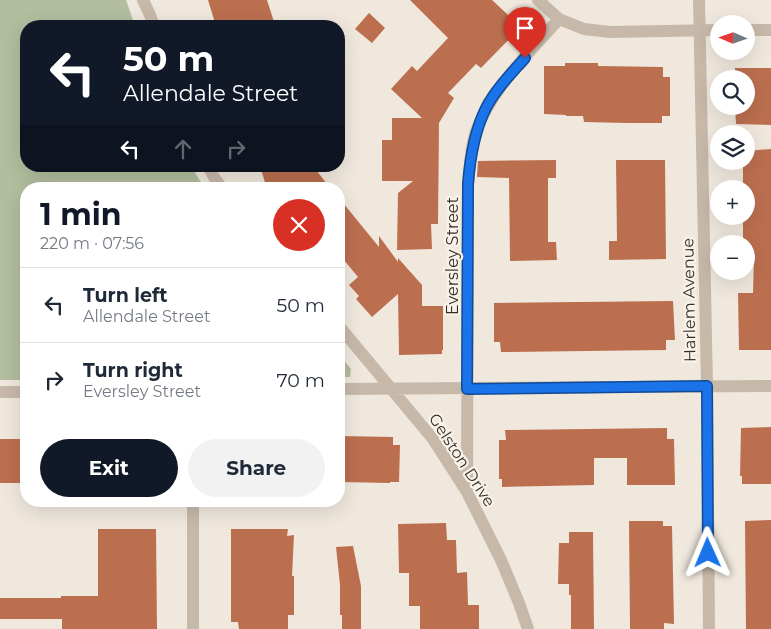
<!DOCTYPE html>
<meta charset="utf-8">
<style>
body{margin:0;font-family:Montserrat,sans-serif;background:#f2f2f3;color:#1f2937;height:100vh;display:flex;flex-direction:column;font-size:19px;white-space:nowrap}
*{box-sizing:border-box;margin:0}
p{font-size:16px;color:#747a83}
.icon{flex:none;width:28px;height:28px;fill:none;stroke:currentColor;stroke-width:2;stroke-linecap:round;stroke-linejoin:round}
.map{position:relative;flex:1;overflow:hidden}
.sheet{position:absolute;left:20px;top:182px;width:325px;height:325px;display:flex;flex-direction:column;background:#fff;border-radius:20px;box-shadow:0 5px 20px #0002}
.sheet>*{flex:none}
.top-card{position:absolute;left:20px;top:20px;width:325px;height:152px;border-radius:20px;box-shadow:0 5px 20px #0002;background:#111827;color:#fff;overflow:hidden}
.needle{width:32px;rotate:272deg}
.buttons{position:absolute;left:710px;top:15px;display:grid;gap:10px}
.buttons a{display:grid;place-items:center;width:45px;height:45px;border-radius:50%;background:#fff;box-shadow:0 5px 20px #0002;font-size:25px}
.pin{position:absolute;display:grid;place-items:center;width:42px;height:42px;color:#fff;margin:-51px -21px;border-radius:50% 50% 50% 0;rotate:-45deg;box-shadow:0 0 5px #0007}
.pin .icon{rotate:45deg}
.me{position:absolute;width:55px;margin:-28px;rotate:359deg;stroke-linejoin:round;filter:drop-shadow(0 0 4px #0008)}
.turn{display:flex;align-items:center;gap:18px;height:105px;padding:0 20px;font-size:22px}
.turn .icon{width:65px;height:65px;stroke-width:2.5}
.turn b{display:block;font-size:35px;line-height:42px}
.lanes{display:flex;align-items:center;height:48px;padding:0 20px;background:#0003;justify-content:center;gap:25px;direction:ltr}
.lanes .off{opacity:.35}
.round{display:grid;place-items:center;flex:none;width:52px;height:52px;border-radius:26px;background:#f2f2f3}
.headline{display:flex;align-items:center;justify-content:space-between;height:85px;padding:0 20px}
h1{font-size:30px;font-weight:700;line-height:38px;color:#111827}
.primary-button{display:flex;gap:10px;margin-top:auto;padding:10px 20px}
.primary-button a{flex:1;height:58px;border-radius:30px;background:#111827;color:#fff;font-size:20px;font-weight:700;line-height:58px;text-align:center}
.primary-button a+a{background:#f2f2f3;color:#1f2937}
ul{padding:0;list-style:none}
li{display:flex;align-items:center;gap:15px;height:75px;padding:0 20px;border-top:1px solid #e0e1e3}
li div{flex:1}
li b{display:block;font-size:19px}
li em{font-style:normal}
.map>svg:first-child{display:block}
</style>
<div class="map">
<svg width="771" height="629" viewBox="0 0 771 629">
<rect width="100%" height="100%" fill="#f0e8dd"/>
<path fill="#b2be9e" d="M0 0H126L135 26H26V166H191L205 189H26V380H0Z
M339 354 351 369 350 377H339Z"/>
<path fill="#bc6f4f" d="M208 0H267L274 22 260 26H216Z
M410 0H492L521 27 481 68 476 64 448 93 454 98 439 123 438 224H431L432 249 397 250 398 193 413 181H382V140H392V118H422L391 89 412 66 417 71 448 38Z
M369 13 385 28 372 43 355 29Z
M565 63H598V66L663 67V77H670V116H662V123H626L584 122 583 116H566V115L544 114V66H565Z
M735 68H771V125L736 124 735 106H746V79H735Z
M771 149V350H739L738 293H753L754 256H746V244H743V216H746V189H743V161H746V151Z
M556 160V178H548V242H556L557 260 510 261 509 178 477 177 478 161Z
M616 160H665L666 259 609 260V241H617Z
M260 166H313L331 189H267Z
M339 198 379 247V236L398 262V258L422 285V306H443V350H442V354L399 355 398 294 372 317 356 299 359 296 349 285 358 277 339 254Z
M673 301 675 340H666V350L501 352 500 342H494V303Z
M771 427V484H742V476H740L741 428Z
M667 428V439H674L675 485H627V458H594V485L502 487V479H499V440H506L505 430Z
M339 436 393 437V445H400L399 482H390V483L339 482Z
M0 439H25V447H26V483H0Z
M771 520V629H746L745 521Z
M629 521H663V526H672L674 624 664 623V629H630Z
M446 523 447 540H456L457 573 467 572 468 605H479V629H420V606H409V573H399L398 524Z
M98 529H156L157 629H62V619H0V598H61V596H98Z
M231 529H288L287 536 294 535 292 576H294V615H288V629H239L238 622H231Z
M569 532H593L594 629H571V595H569V584H558L559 543H569Z
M353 546 361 586V629H342V615H340V585L336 547Z"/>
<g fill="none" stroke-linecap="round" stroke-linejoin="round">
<path stroke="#c7b9aa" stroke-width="12" d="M143 0 150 15 154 26
M538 0 559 19 584 29 610 32 719 30
M699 0 707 386 709 629
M746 30H771
M208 166 215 179 223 189
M339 326 433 439 467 492 501 560 519 603 528 629
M339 389 771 386
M0 392H26
M467 492 468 184C470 168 470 150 475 134 491 89 528 54 559 19
M193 501V629"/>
</g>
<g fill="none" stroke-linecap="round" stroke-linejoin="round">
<g stroke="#114b97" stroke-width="12">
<path id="route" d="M525 58C511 74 496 89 486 108 474 132 470 158 468 184L467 389 707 386 708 553"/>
</g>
<use href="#route" stroke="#1a73e8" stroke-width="9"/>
</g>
<g text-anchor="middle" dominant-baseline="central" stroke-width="4.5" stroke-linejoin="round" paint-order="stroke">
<g font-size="16" fill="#352e29" stroke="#f8f2e9">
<text transform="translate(452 256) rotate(-90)">Eversley Street</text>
<text transform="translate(689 300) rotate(-91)">Harlem Avenue</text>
<text transform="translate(462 460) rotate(57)">Gelston Drive</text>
</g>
</g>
</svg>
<div class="buttons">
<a><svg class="needle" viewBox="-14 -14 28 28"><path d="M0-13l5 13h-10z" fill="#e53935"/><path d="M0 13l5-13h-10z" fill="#747a83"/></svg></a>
<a><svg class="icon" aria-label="search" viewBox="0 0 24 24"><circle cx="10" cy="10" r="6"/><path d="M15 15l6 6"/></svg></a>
<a><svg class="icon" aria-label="layers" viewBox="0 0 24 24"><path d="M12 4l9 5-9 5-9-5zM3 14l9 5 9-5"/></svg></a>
<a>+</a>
<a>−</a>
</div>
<div class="pin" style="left:525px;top:58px;background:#d93025"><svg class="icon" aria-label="arrive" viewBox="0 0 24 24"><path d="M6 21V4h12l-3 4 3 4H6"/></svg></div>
<svg class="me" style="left:708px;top:553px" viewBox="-20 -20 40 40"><path d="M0-17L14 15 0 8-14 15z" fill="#1a73e8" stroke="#fff" stroke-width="4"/></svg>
<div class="top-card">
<div class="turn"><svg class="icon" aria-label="left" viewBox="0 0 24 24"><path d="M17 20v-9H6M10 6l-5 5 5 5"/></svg><div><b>50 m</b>Allendale Street</div></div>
<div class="lanes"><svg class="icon" aria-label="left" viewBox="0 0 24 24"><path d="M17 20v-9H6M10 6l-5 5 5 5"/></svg><svg class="icon off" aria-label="ahead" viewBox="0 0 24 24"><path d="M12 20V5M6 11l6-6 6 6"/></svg><svg class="icon off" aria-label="right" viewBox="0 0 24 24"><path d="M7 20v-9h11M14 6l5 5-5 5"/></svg></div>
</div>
<section class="sheet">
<div class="headline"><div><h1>1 min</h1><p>220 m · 07:56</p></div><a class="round" style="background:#d93025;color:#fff"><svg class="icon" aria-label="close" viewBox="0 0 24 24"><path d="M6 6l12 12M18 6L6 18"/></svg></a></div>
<ul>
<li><svg class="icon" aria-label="left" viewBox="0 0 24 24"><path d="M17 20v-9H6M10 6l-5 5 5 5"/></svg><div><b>Turn left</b><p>Allendale Street</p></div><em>50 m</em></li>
<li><svg class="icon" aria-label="right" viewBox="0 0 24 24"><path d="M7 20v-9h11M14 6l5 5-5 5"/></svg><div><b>Turn right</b><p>Eversley Street</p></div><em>70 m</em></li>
</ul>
<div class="primary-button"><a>Exit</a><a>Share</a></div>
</section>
</div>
